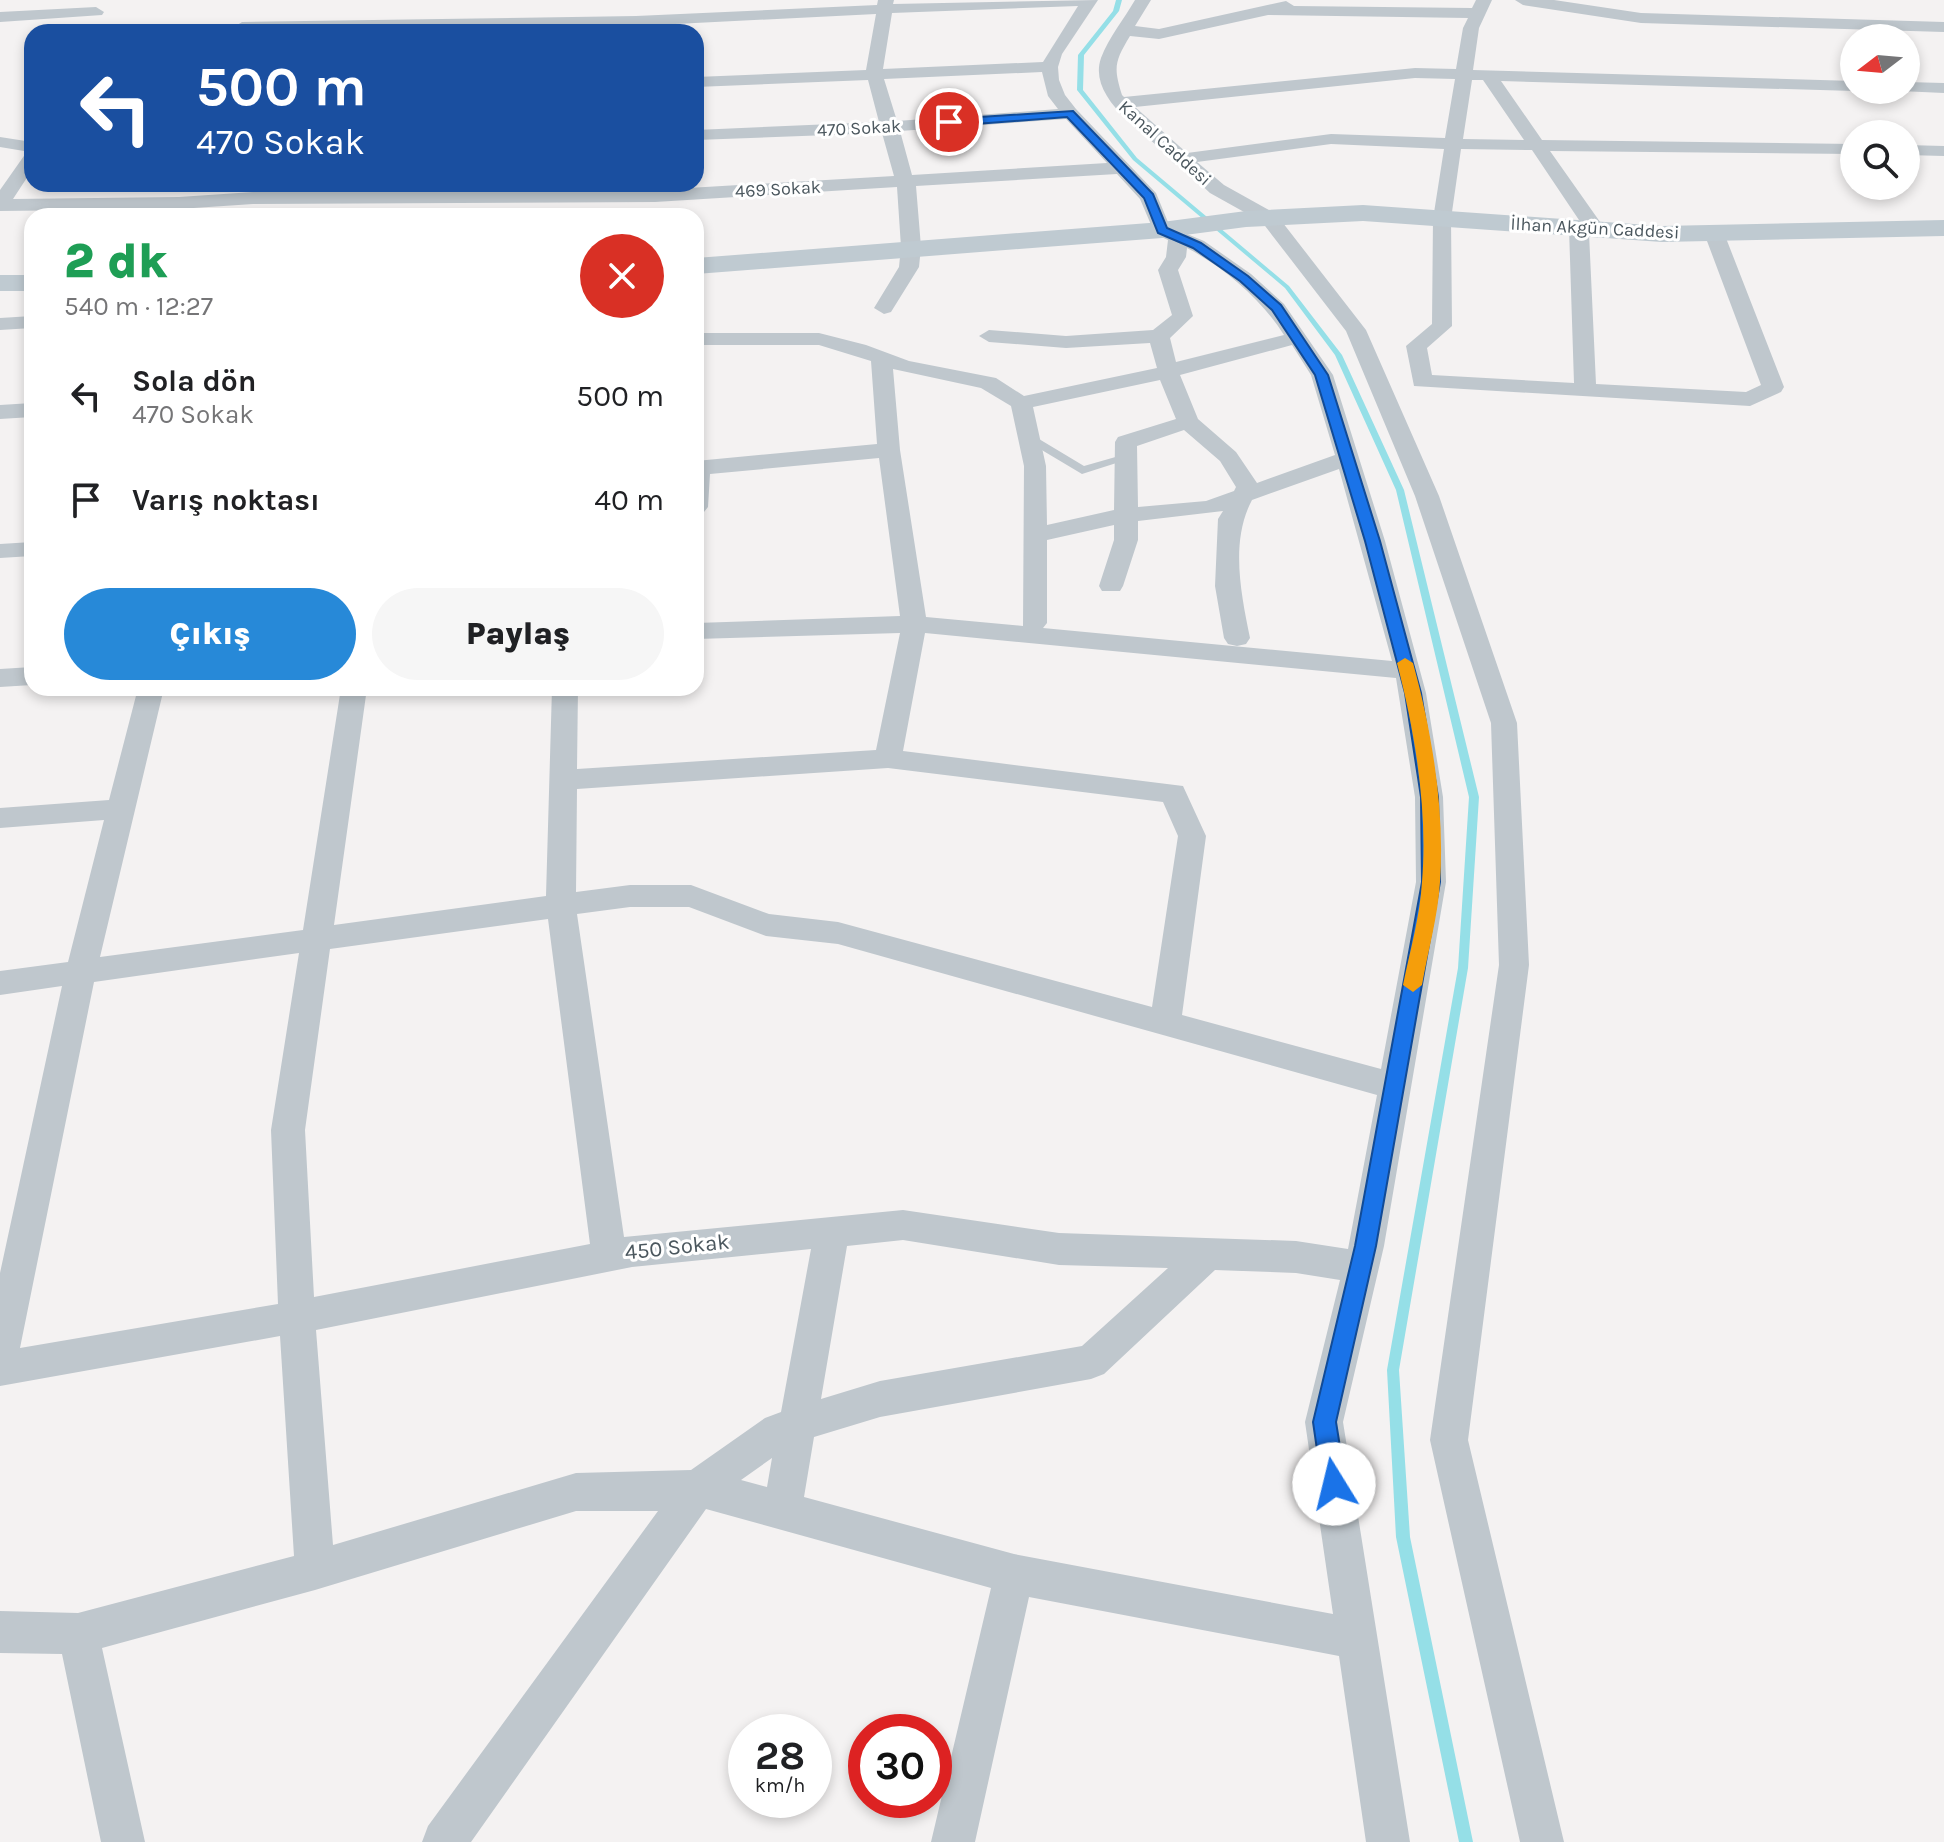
<!DOCTYPE html>
<html lang="tr">
<meta charset="utf-8">
<style>
body{margin:0;font-family:Karla,sans-serif;background:#f6f6f6;color:#202124;height:100vh;display:flex;flex-direction:column;font-size:30px;white-space:nowrap}
*{box-sizing:border-box;margin:0}
p{font-size:26px;color:#757577}
.icon{flex:none;width:44px;height:44px;fill:none;stroke:currentColor;stroke-width:2;stroke-linecap:round;stroke-linejoin:round}
.map{position:relative;flex:1;overflow:hidden}
.drawer{position:absolute;left:24px;top:208px;width:680px;height:488px;display:flex;flex-direction:column;background:#fff;border-radius:24px;box-shadow:0 4px 12px #0003}
.drawer>*{flex:none}
.hud{position:absolute;left:24px;top:24px;width:680px;height:168px;border-radius:24px;box-shadow:0 4px 12px #0003;background:#1a4fa0;color:#fff;overflow:hidden}
.needle{width:52px;rotate:254deg}
.fabs{position:absolute;left:1840px;top:24px;display:grid;gap:16px}
.fabs a{display:grid;place-items:center;width:80px;height:80px;border-radius:50%;background:#fff;box-shadow:0 4px 12px #0003;font-size:40px}
.speed{position:absolute;left:728px;top:1714px;display:flex;gap:16px;font-size:40px;font-weight:700;text-align:center}
.speed>*{display:grid;place-content:center;width:104px;height:104px;border-radius:50%;background:#fff;box-shadow:0 4px 12px #0003;line-height:1}
.speed small{font-size:20px;font-weight:400}
.speed .limit{border:12px solid #d22;background:#fff;color:#111}
.pin{position:absolute;display:grid;place-items:center;width:68px;height:68px;color:#fff;margin:-34px;border:4px solid #fff;border-radius:50%;box-shadow:0 2px 8px #0007}
.me{position:absolute;width:88px;margin:-44px;rotate:351deg;stroke-linejoin:round;filter:drop-shadow(0 0 6px #0008)}
.turn{display:flex;align-items:center;gap:28px;height:168px;padding:0 40px;font-size:36px}
.turn .icon{width:104px;height:104px;stroke-width:2.5}
.turn b{display:block;font-size:56px;line-height:68px}
.round{display:grid;place-items:center;flex:none;width:84px;height:84px;border-radius:42px;background:#f6f6f6}
.headline{display:flex;align-items:center;justify-content:space-between;height:136px;padding:0 40px}
h1{font-size:48px;font-weight:800;line-height:60px;color:#1e9e55}
.cta{display:flex;gap:16px;margin-top:auto;padding:16px 40px}
.cta a{flex:1;height:92px;border-radius:48px;background:#2789d8;color:#fff;font-size:32px;font-weight:800;line-height:92px;text-align:center}
.cta a+a{background:#f6f6f6;color:#202124}
ul{padding:0;list-style:none}
li{display:flex;align-items:center;gap:24px;height:104px;padding:0 40px}
li div{flex:1}
li b{display:block;font-size:30px}
li em{font-style:normal}
.map>svg:first-child{display:block}
</style>
<div class="map">
<svg width="1944" height="1842" viewBox="0 0 1944 1842">
<rect width="100%" height="100%" fill="#f4f2f2"/>
<g fill="none" stroke-linecap="round" stroke-linejoin="round">
<path fill="#95dfe7" fill-rule="evenodd" d="M1116 0H1122L1119 11 1084 55 1083 90 1137 158 1289 286 1342 355 1404 490 1479 797 1468 968 1399 1370 1410 1537 1473 1842H1459L1396 1537 1387 1370 1458 968 1469 797 1396 490 1335 355 1285 288 1133 160 1077 90 1078 55 1113 11Z"/>
<path fill="#bfc7cd" fill-rule="evenodd" d="M1029 433 1084 466 1126 454 1132 458 1082 474 1025 440V434Z"/>
<path fill="#bfc7cd" fill-rule="evenodd" d="M878 0H894L893 4 1098 0 1062 54 1058 67 1059 80 1065 95 1076 109 1156 193 1170 227 1204 241 1251 274 1284 304 1333 375 1385 541 1426 693 1443 797 1446 882 1384 1246 1343 1422 1410 1842H1366L1339 1656 1029 1597 975 1842H931L991 1588 706 1509 471 1842H422L428 1826 658 1511H576L315 1590 102 1648 145 1842H101L62 1654 0 1653V1611L78 1613 294 1556 280 1336 0 1386V1273L62 986 0 995V971L68 962 104 820 0 828V808L109 800 138 688H164L100 957 303 930 341 688H367L334 925 546 896 552 688H578L577 769 876 750 900 633 696 639V623L900 616 879 458 710 474 708 507 704 512 696 514V461L877 444 871 361 819 345H696V333H819L866 345 909 361 996 378 1024 396 1157 368 1150 343 1066 348 989 342 979 336 989 330 1066 336 1153 330 1172 315 1158 270 1166 257 1168 240 1155 234 1140 199 1117 174 916 186 921 247 919 267 891 312 884 314 874 308 899 267 901 247 897 187 655 202 253 204 179 209 0 211V190L26 153 30 152 0 147V137L32 142V170L13 199 179 197 253 192 655 190 894 176 882 133 696 140V130L879 122 868 80 696 87V77L866 70 876 14 636 26 242 32 234 27 242 22 636 16 877 5ZM1078 6 1043 62 883 69 892 13ZM1042 72 1048 96 1058 109 897 121 884 79ZM1066 119 1107 163 912 175 900 131ZM1187 248C1225 268 1261 299 1284 335L1176 362 1170 338 1193 316 1178 270 1186 257ZM1292 345 1311 375 1335 455 1257 483 1236 452 1198 419 1180 375ZM893 369 981 388 1011 406 1024 466 1023 626 926 617 900 450ZM1160 380 1176 419 1118 437 1115 442 1114 510 1047 525 1046 466 1033 407ZM1184 430 1220 461 1236 487 1234 491 1206 501 1138 507 1137 446ZM1339 469 1392 661 1043 628 1047 623V540L1114 525V540L1099 586 1102 591H1120L1123 586 1138 540V521L1223 511 1218 519 1215 586 1224 638 1228 644 1237 646 1246 644 1250 638C1241 594 1230 541 1252 500ZM925 633 1396 678 1415 797 1416 882 1381 1069 1182 1015 1206 836 1183 786 903 751ZM888 768 1163 802 1178 836 1152 1007 838 922 769 914 691 885H630L576 892 577 789ZM630 907H689L766 936 838 944 1377 1095 1348 1249 1296 1241 1059 1233 903 1210 624 1237 577 914ZM548 919 590 1244 314 1297 305 1130 330 949ZM299 953 271 1130 278 1304 20 1348 94 982ZM903 1240 1059 1265 1168 1268 1082 1346 880 1381 821 1399 847 1246ZM811 1249 781 1412 765 1418 691 1470 576 1473 333 1545 316 1330 632 1267ZM1215 1270 1296 1273 1340 1280 1305 1422 1333 1614 1014 1554 804 1497 814 1437 880 1417 1091 1379 1104 1374ZM772 1458 767 1487 741 1480Z
M1135 0H1151L1135 26 1159 29 1286 1 1294 6 1472 8 1476 0H1492L1479 28 1473 70 1854 81V90H1858L1854 91 1501 81 1542 140 1854 144V154L1550 151 1605 229 1602 233H1589L1596 384 1746 392 1761 385 1704 233 1714 227 1724 233 1784 387 1781 392 1750 406 1414 386 1406 346 1432 324 1433 219 1444 149 1331 144 1197 162 1224 185 1276 214 1366 330 1439 496 1517 723 1529 965 1468 1440 1564 1842H1520L1430 1440 1499 965 1491 723 1415 496 1346 331 1262 222 1210 193 1179 164 1173 163 1171 157C1145 134 1087 98 1101 58 1109 37 1124 19 1135 0ZM1268 15 1468 18 1463 28 1456 69 1415 68 1124 97 1122 95C1113 67 1115 61 1130 36L1159 39ZM1415 78 1455 79 1445 138 1331 134 1187 153 1135 107ZM1472 80H1483L1524 140 1463 139ZM1461 149 1532 150 1581 223 1572 224 1569 228 1574 383 1432 375 1427 348 1452 326 1451 219Z
M1515 0H1554L1641 13 1944 22V32L1641 23 1523 5Z
M96 7 104 12 102 15 0 22V12Z
M1906 82 1944 83V93L1900 91 1906 90Z
M1906 145 1944 146V156L1906 155Z
M32 316V328L0 330V318Z
M32 403V417L0 419V405Z
M32 542V556L0 558V544Z
M32 667V685L0 687V669Z"/>
<path fill="#bfcad1" fill-rule="evenodd" d="M1363 205 1662 226 1944 220V236L1662 242 1363 221 1246 227 1162 238 696 274V258L1162 222 1246 211Z
M0 275H32V291H0Z"/>
</g>
<path fill="#1a73e8" stroke="#114b97" stroke-width="2" d="M1073 111 1153 194 1167 228 1201 243 1248 276 1281 305 1328 375 1380 541 1421 693 1438 797 1440 882 1376 1246 1336 1422 1346 1484 1342 1492 1334 1495 1325 1492 1322 1484 1313 1422 1355 1246 1422 882 1421 797 1405 693 1365 541 1315 375 1272 310 1240 281 1193 248 1158 233 1144 198 1067 117 949 126 944 122 949 119Z"/>
<path fill="#f59e0b" d="M1405 658 1413 663C1432 732 1445 810 1440 882 1438 916 1428 951 1422 985L1413 992 1403 985C1410 951 1420 916 1422 882 1428 811 1415 732 1397 663Z"/>
<g text-anchor="middle" dominant-baseline="central" stroke-width="6" stroke-linejoin="round" paint-order="stroke">
<g font-size="18" fill="#4b575e" stroke="#fff">
<text transform="translate(859 128) rotate(-3)">470 Sokak</text>
<text transform="translate(1165 143) rotate(42)">Kanal Caddesi</text>
<text transform="translate(778 189) rotate(-3)">469 Sokak</text>
<text transform="translate(1595 228) rotate(3)">İlhan Akgün Caddesi</text>
</g>
<g font-size="22" fill="#4b575e" stroke="#fff">
<text transform="translate(677 1247) rotate(-6)">450 Sokak</text>
</g>
</g>
</svg>
<div class="fabs">
<a><svg class="needle" viewBox="-14 -14 28 28"><path d="M0-13l5 13h-10z" fill="#e53935"/><path d="M0 13l5-13h-10z" fill="#757577"/></svg></a>
<a><svg class="icon" aria-label="search" viewBox="0 0 24 24"><circle cx="10" cy="10" r="6"/><path d="M15 15l6 6"/></svg></a>
</div>
<div class="speed"><div>28<small>km/h</small></div><div class="limit">30</div></div>
<div class="pin" style="left:949px;top:122px;background:#d93025"><svg class="icon" aria-label="arrive" viewBox="0 0 24 24"><path d="M6 21V4h12l-3 4 3 4H6"/></svg></div>
<svg class="me" style="left:1334px;top:1484px" viewBox="-20 -20 40 40"><circle r="19" fill="#fff"/><path d="M0-13L10 11 0 6-10 11z" fill="#1a73e8"/></svg>
<div class="hud">
<div class="turn"><svg class="icon" aria-label="left" viewBox="0 0 24 24"><path d="M17 20v-9H6M10 6l-5 5 5 5"/></svg><div><b>500 m</b>470 Sokak</div></div>
</div>
<section class="drawer">
<div class="headline"><div><h1>2 dk</h1><p>540 m · 12:27</p></div><a class="round" style="background:#d93025;color:#fff"><svg class="icon" aria-label="close" viewBox="0 0 24 24"><path d="M6 6l12 12M18 6L6 18"/></svg></a></div>
<ul>
<li><svg class="icon" aria-label="left" viewBox="0 0 24 24"><path d="M17 20v-9H6M10 6l-5 5 5 5"/></svg><div><b>Sola dön</b><p>470 Sokak</p></div><em>500 m</em></li>
<li><svg class="icon" aria-label="arrive" viewBox="0 0 24 24"><path d="M6 21V4h12l-3 4 3 4H6"/></svg><div><b>Varış noktası</b></div><em>40 m</em></li>
</ul>
<div class="cta"><a>Çıkış</a><a>Paylaş</a></div>
</section>
</div>
